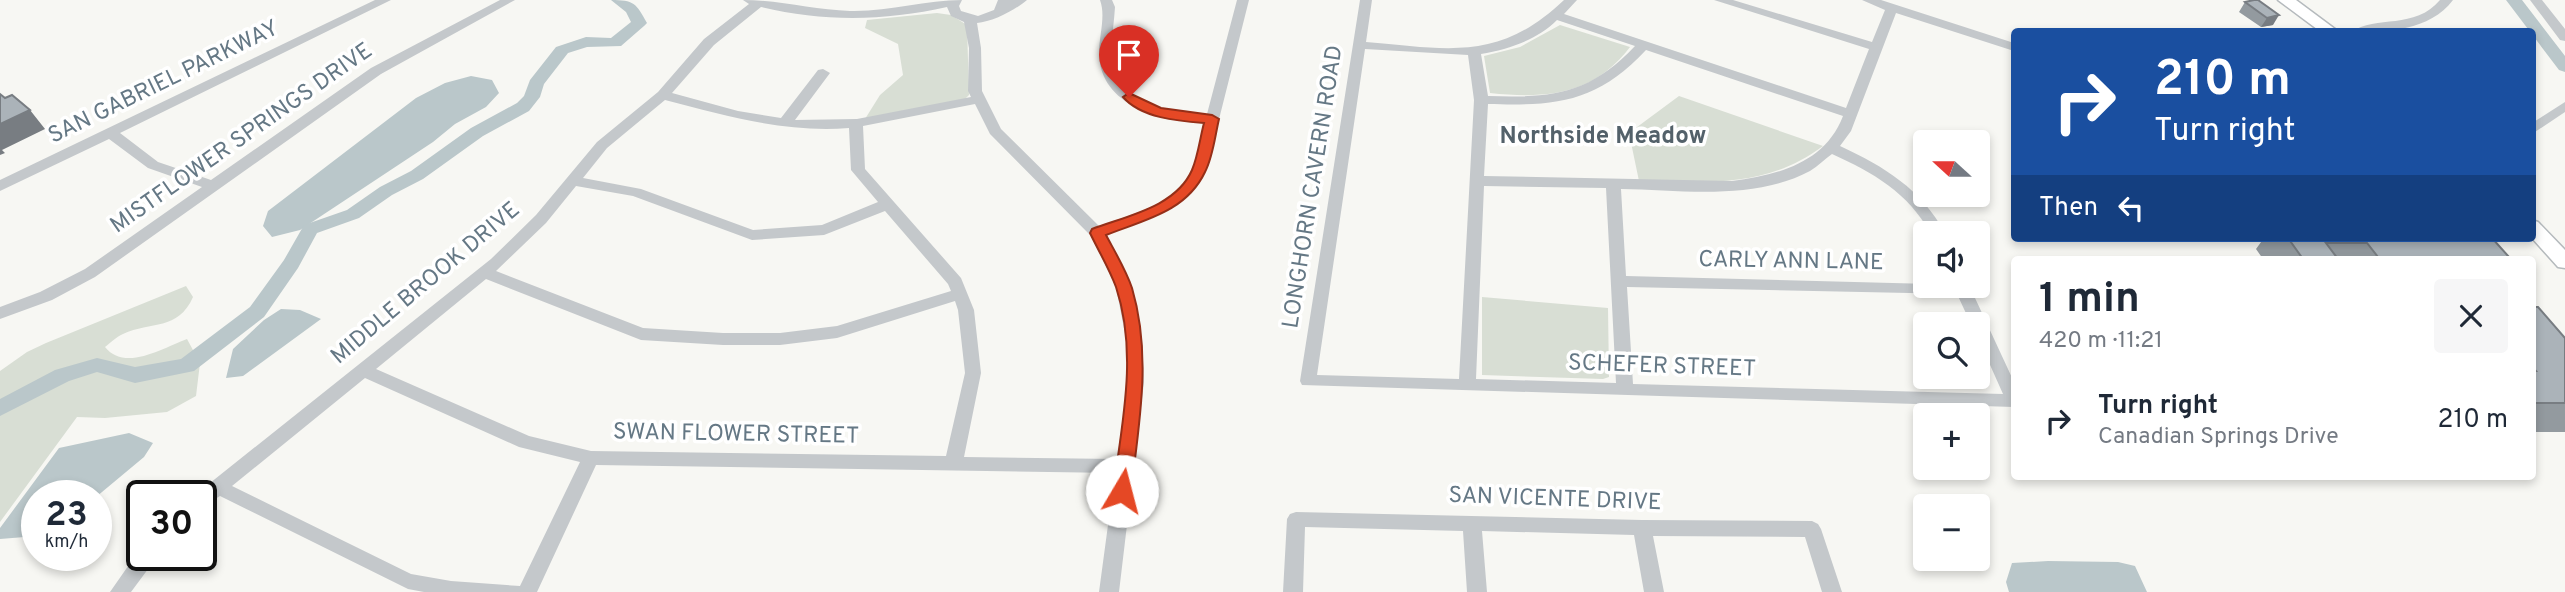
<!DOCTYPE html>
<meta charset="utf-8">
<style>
body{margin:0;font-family:Overpass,sans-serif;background:#f6f6f7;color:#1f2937;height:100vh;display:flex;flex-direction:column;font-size:26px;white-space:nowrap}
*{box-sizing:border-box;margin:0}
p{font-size:23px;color:#747a83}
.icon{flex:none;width:38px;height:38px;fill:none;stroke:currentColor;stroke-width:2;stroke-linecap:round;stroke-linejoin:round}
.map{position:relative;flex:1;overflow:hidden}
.panel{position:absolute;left:2011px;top:256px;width:525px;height:224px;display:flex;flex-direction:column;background:#fff;border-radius:7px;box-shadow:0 4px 10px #0003}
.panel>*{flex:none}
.banner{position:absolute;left:2011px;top:28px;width:525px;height:214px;border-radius:7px;box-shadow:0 4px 10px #0003;background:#1a4fa0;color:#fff;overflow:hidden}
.needle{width:46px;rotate:291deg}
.tools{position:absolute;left:1913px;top:130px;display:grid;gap:14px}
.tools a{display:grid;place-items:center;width:77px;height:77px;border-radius:7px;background:#fff;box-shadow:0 4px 10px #0003;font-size:35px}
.speed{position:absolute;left:21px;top:480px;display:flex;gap:14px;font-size:35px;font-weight:700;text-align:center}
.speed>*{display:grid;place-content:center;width:91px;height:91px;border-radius:50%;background:#fff;box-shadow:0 4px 10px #0003;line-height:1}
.speed small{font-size:18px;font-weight:400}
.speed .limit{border:4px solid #111;border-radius:10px;background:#fff;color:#111}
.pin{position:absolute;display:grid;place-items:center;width:60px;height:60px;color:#fff;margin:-72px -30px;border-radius:50% 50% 50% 0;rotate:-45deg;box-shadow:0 0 7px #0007}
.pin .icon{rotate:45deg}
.me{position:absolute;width:77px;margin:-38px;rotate:8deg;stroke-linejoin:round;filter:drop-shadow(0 0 5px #0008)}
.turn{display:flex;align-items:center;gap:24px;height:147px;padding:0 28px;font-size:32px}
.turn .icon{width:91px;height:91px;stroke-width:2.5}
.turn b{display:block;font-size:49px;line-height:60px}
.then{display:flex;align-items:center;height:66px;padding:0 28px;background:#0003;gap:14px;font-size:26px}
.round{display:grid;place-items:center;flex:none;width:74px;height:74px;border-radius:7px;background:#f6f6f7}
.headline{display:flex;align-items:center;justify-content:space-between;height:119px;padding:0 28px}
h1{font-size:42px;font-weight:700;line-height:52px}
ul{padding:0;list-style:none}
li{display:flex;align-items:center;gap:21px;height:91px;padding:0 28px}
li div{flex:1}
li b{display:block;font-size:26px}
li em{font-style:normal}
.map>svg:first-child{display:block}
</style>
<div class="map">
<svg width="2565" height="592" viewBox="0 0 2565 592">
<rect width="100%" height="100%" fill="#f7f7f3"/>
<path fill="#d8ded4" d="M937 13 951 15 967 25 969 95 965 99 865 119 880 95 903 75 898 44 865 28 867 20Z
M1560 25 1630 47C1594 95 1546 99 1490 93L1484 56 1520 47Z
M1679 96 1823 146C1765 189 1708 182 1639 181L1629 133Z
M186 286 193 297C178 331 151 321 123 334 116 337 110 343 105 347 125 372 163 348 187 339L200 363 196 396 167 412 105 418 77 417 0 522V371L27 352 46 343Z
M1482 297 1608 308 1609 377 1603 379 1482 375Z"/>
<path fill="#bac7ca" d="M471 76 492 80 499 93 486 107 455 124 433 142 300 230 272 237 263 226 268 211 416 98 445 83Z
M281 309 300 310 321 319 243 376 226 378 233 349 264 320Z
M129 433 153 443 144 457 96 497 37 495V536L0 539V528L59 448Z
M2048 561 2118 562 2135 566 2147 592H2009L2006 582 2012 563Z"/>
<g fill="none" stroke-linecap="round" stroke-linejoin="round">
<path fill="#bac7ca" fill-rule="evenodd" d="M611 0C634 0 636 3 647 23L644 26 621 46 587 47 568 53 544 84 540 97 529 111 483 136 423 179 392 195 359 218 317 233 298 268 264 317 194 371 135 383 97 372 69 381 0 416V399L55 370 97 358 135 367 181 359 250 307 284 260 304 225 347 210 380 187 411 171 471 128 517 103 524 96 530 80 556 47 586 37 611 38 631 22 626 12Z
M2506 0H2522L2565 56V72L2559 70Z"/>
<g stroke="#b5babd" stroke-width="3">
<path id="major" d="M2278 0H2296L2339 32H2321Z
M2532 220 2538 222 2565 250V268L2558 267 2532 238Z"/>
</g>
<path fill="#c4c8cb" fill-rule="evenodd" d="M375 0H391L120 133 158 162 211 180 371 68 500 0H515L381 74 95 277 52 300 0 319V307L40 292 85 269 202 187 148 168 109 139 0 191V180Z
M743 0C779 0 814 10 850 11 888 12 925 0 962 0L959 6 961 11 978 16 994 10 998 0H1027C1015 10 993 22 977 23L981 48 982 91 1001 129 1099 226C1131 214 1176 205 1192 171 1198 157 1200 138 1204 123 1161 120 1100 107 1099 53 1099 36 1106 16 1100 0H1112L1115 7C1114 25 1110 44 1113 62 1119 105 1172 112 1207 114L1237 0H1249L1206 171C1177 215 1152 217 1106 235L1132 287 1142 339 1144 382 1119 592H1099L1115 473 596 465 537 592H424L408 589 220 496 201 508V495H195L491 259 536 215 597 142 658 92 704 39 749 4ZM761 7C823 22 885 21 947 7L951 16 964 22 969 48 968 91 971 97 857 119 795 120 830 73 823 69 818 70 781 118 738 111 672 93 714 45ZM665 100C727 116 785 133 849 128L851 170 878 202 822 225 753 230 641 189 583 178 607 148ZM975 104 990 134 1091 236 1116 287 1126 339 1128 382 1117 459 964 457 981 373 974 310 961 278 865 169 863 126ZM576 186 633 196 752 240 824 235 885 211 948 284 951 291 837 326 780 333H723L643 328 496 271 546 223ZM486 279 641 340 723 345H780L837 338 955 301 958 310 965 373 946 456 591 451 529 436 376 369ZM365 378 519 447 580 462 520 586 451 581 411 574 232 486Z
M1360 0H1372L1366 42C1449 49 1499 62 1564 0H1577L1564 14 1846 108 1869 49 1714 0H1733L1872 42 1885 10 1862 0H1881L2014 43V51L1896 13 1851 131 1840 146C1885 167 1921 189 1945 233H1930C1909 193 1872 172 1832 154 1825 159 1818 166 1810 171 1754 201 1682 190 1621 189L1626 276 1969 285 2014 382V407L1302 385 1300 381ZM1557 20 1635 46C1589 95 1551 98 1488 96L1481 54C1509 49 1537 40 1557 20ZM1365 49 1468 55 1474 100 1459 379 1317 375ZM1646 50 1843 116C1825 163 1778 175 1732 181L1484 176 1488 104C1557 106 1596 103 1646 50ZM1484 186 1606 188 1616 383 1476 379ZM1627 287 1957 294 1971 324H1978V338L2003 394 1633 384Z
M2440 0H2453C2430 31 2386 32 2351 32 2376 15 2415 30 2440 0Z
M2530 0H2542L2565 29V41L2560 40Z
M2565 102V112L2532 134V123Z
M1296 512 1642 520 1812 521 1818 524 1821 529 1842 592H1822L1805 537 1653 536 1664 592H1644L1634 535 1482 531 1487 592H1467L1463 531 1305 527 1303 592H1283L1287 519 1290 514Z
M140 549 142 555H156L154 561 131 592H110Z"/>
<use href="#major" fill="#fff" fill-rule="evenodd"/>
</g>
<path fill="#939a9f" d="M2254 0 2273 25 2261 27 2239 12 2245 2Z
M2264 238H2492L2509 257 2508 259H2263L2256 249Z
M2532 307 2565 338V432H2532Z"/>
<path fill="#787d82" d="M2279 15 2273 25 2261 27 2267 18Z
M30 110 45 129 2 150 5 153 0 155V124Z"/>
<path fill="#abb3b9" stroke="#787d82" stroke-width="2" d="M2254 0H2258L2279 15 2267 18 2245 2Z
M0 94 5 98 12 95 30 110 0 124Z
M2288 238H2492L2509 257H2378L2367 243H2326L2338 259H2303Z
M2532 307H2538L2565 338V403H2532V371H2536L2532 366Z"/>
<path fill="#e54825" stroke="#952f18" stroke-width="2" d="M1129 93 1161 108 1212 115 1219 119C1215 136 1213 157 1205 172 1186 212 1144 220 1106 235 1115 252 1126 270 1132 288 1152 356 1139 423 1131 491L1128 496 1122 498 1115 496 1113 491C1122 424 1138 353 1116 287 1109 268 1098 250 1090 233L1092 229C1126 216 1176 207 1192 170 1198 156 1200 138 1204 123 1178 121 1141 118 1123 97Z"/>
<g text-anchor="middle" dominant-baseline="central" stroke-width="7" stroke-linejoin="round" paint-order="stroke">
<g font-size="23" fill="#657885" stroke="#fff">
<text transform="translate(164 83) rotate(-26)">SAN GABRIEL PARKWAY</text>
<text transform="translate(242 139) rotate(-35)">MISTFLOWER SPRINGS DRIVE</text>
<text transform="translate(1314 187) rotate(-81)">LONGHORN CAVERN ROAD</text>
<text transform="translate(1791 262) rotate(1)">CARLY ANN LANE</text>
<text transform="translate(426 284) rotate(-40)">MIDDLE BROOK DRIVE</text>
<text transform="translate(1662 367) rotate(2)">SCHEFER STREET</text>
<text transform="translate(736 435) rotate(1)">SWAN FLOWER STREET</text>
<text transform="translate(1555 500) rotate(2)">SAN VICENTE DRIVE</text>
</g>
<g font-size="24" font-weight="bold" fill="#53616a" stroke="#fff">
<text x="1603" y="137">Northside Meadow</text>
</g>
</g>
</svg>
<div class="tools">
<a><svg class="needle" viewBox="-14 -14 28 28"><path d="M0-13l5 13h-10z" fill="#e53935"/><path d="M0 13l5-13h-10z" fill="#747a83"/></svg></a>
<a><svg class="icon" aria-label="sound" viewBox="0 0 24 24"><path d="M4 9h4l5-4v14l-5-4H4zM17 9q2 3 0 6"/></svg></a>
<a><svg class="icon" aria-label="search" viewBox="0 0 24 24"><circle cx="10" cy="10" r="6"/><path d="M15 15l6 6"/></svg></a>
<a>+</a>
<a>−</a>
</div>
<div class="speed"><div>23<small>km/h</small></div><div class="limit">30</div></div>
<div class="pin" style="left:1129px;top:97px;background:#d93025"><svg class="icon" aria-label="arrive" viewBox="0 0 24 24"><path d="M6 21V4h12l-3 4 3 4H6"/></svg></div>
<svg class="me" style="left:1122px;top:491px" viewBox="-20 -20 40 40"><circle r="19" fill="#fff"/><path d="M0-13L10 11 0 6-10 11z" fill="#e54825"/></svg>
<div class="banner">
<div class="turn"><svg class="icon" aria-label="right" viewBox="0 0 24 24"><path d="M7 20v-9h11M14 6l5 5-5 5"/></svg><div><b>210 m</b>Turn right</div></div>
<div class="then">Then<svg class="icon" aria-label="left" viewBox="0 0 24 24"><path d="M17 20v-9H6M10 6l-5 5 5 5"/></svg></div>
</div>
<section class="panel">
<div class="headline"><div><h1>1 min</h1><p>420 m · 11:21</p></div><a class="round"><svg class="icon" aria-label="close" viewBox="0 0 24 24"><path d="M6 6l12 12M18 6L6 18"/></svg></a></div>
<ul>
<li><svg class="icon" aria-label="right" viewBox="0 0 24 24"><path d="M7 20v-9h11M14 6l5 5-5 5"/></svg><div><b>Turn right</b><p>Canadian Springs Drive</p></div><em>210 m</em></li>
</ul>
</section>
</div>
